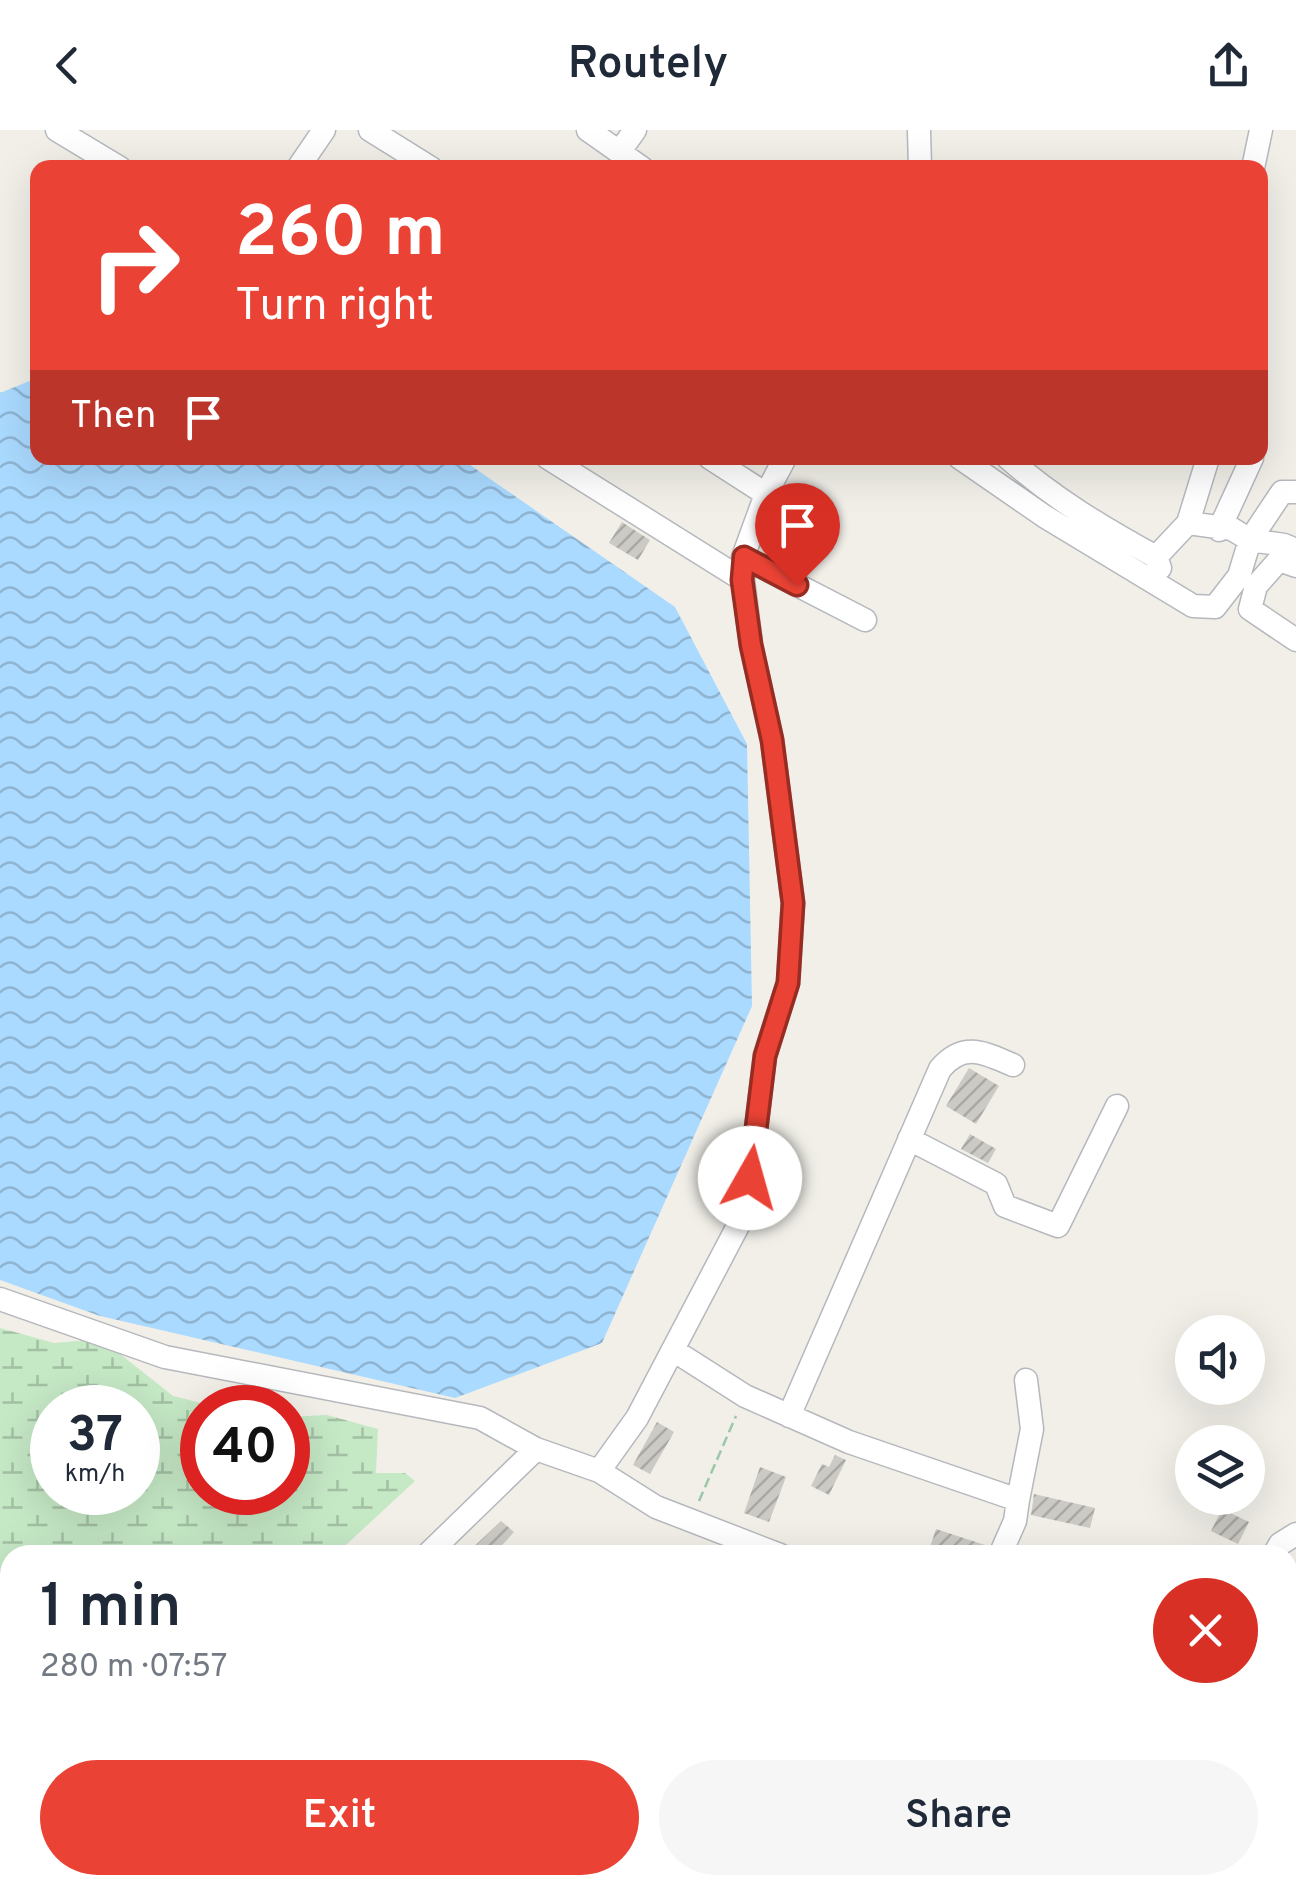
<!DOCTYPE html>
<meta charset="utf-8">
<style>
body{margin:0;font-family:Overpass,sans-serif;background:#f6f6f7;color:#1f2937;height:100vh;display:flex;flex-direction:column;font-size:38px;white-space:nowrap}
*{box-sizing:border-box;margin:0}
p{font-size:32px;color:#747a83}
.icon{flex:none;width:55px;height:55px;fill:none;stroke:currentColor;stroke-width:2;stroke-linecap:round;stroke-linejoin:round}
.map{position:relative;flex:1;overflow:hidden}
.sheet{position:absolute;left:0px;top:1415px;width:1298px;height:350px;display:flex;flex-direction:column;background:#fff;border-radius:30px 30px 0 0;box-shadow:0 10px 40px #0002}
.sheet>*{flex:none}
.guide{position:absolute;left:30px;top:30px;width:1238px;height:305px;border-radius:20px;box-shadow:0 10px 40px #0002;background:#ea4335;color:#fff;overflow:hidden}
.buttons{position:absolute;left:1175px;top:1185px;display:grid;gap:20px}
.buttons a{display:grid;place-items:center;width:90px;height:90px;border-radius:50%;background:#fff;box-shadow:0 10px 40px #0002;font-size:50px}
.speed{position:absolute;left:30px;top:1255px;display:flex;gap:20px;font-size:50px;font-weight:700;text-align:center}
.speed>*{display:grid;place-content:center;width:130px;height:130px;border-radius:50%;background:#fff;box-shadow:0 10px 40px #0002;line-height:1}
.speed small{font-size:25px;font-weight:400}
.speed .limit{border:15px solid #d22;background:#fff;color:#111}
.pin{position:absolute;display:grid;place-items:center;width:85px;height:85px;color:#fff;margin:-102px -42px;border-radius:50% 50% 50% 0;rotate:-45deg;box-shadow:0 0 10px #0007}
.pin .icon{rotate:45deg}
.me{position:absolute;width:110px;margin:-55px;rotate:7deg;stroke-linejoin:round;filter:drop-shadow(0 0 8px #0008)}
.turn{display:flex;align-items:center;gap:35px;height:210px;padding:0 40px;font-size:45px}
.turn .icon{width:130px;height:130px;stroke-width:2.5}
.turn b{display:block;font-size:70px;line-height:85px}
.then{display:flex;align-items:center;height:95px;padding:0 40px;background:#0003;gap:20px;font-size:38px}
.round{display:grid;place-items:center;flex:none;width:105px;height:105px;border-radius:52px;background:#f6f6f7}
.summary{display:flex;align-items:center;justify-content:space-between;height:170px;padding:0 40px}
h1{font-size:60px;font-weight:600;line-height:75px}
.button{display:flex;gap:20px;margin-top:auto;padding:20px 40px}
.button a{flex:1;height:115px;border-radius:60px;background:#ea4335;color:#fff;font-size:40px;font-weight:600;line-height:115px;text-align:center}
.button a+a{background:#f6f6f7;color:#1f2937}
header{display:flex;justify-content:space-between;align-items:center;height:130px;padding:0 40px;background:#fff;font-size:45px;font-weight:600}
.map>svg:first-child{display:block}
</style>
<header><svg class="icon" aria-label="back" viewBox="0 0 24 24"><path d="M15 5l-7 7 7 7"/></svg>Routely<svg class="icon" aria-label="share" viewBox="0 0 24 24"><path d="M12 15V3M7 8l5-5 5 5M5 13v7h14v-7"/></svg></header>
<div class="map">
<svg width="1296" height="1765" viewBox="0 0 1296 1765">
<defs>
<pattern id="wetland-marsh" width="20" height="14" patternUnits="userSpaceOnUse" patternTransform="scale(2.5)"><rect width="20" height="14" fill="#c5e8c5"/><path d="M1 5h8M5 5V1M11 12h8M15 12V8" fill="none" stroke="#a3c0a4"/></pattern>
<pattern id="water-waves" width="16" height="10" patternUnits="userSpaceOnUse" patternTransform="scale(2.5)"><rect width="16" height="10" fill="#aadaff"/><path d="M0 5q4-4 8 0t8 0" fill="none" stroke="#8eb4d2"/></pattern>
<pattern id="building-hatch" width="6" height="6" patternUnits="userSpaceOnUse" patternTransform="scale(2.5)"><rect width="6" height="6" fill="#cccac5"/><path d="M-1 1l2-2M0 6l6-6M5 7l2-2" fill="none" stroke="#a9a8a4"/></pattern>
</defs>
<rect width="100%" height="100%" fill="#f1efe8"/>
<path fill="url(#wetland-marsh)" fill-rule="evenodd" d="M0 1198 54 1213 88 1210 115 1220 173 1266 217 1277 202 1278V1362H288V1287L327 1285 378 1299 376 1343H405L415 1351 335 1425H10L9 1599 0 1589ZM52 1278H138V1362H52Z"/>
<path fill="url(#water-waves)" d="M37 248 38 328H460L675 477 747 614 752 876 602 1213 455 1268 100 1186 0 1150V263Z"/>
<path fill="url(#building-hatch)" d="M622 392 650 410 638 430 609 413Z
M969 938 999 956 976 994 946 976Z
M970 1004 996 1019 988 1033 961 1019Z
M657 1292 674 1302 650 1344 633 1335Z
M835 1325 846 1330 829 1365 811 1356 822 1334 829 1337Z
M760 1337 786 1347 769 1392 744 1383Z
M1034 1364 1095 1378 1090 1398 1031 1385Z
M1222 1379 1249 1392 1238 1414 1211 1401Z
M501 1391 514 1402 506 1411 492 1425H465Z
M936 1399 988 1416 985 1425H944L929 1420Z"/>
<g fill="none" stroke-linecap="round" stroke-linejoin="round">
<g stroke="#b5b8bc" stroke-width="25">
<path id="minor" d="M57 0 120 38
M370 0 431 38
M588 0 642 38
M919 0 920 38
M620 21 635 0
M298 38 324 0
M1253 38 1261 0
M548 328 743 450
M710 328 766 364
M960 328 1044 386 1193 476 1215 477 1239 446 1250 410 1232 399 1188 393 1156 427
M1008 328C1053 368 1103 398 1156 427L1160 438
M1296 362H1282L1250 410 1284 415 1296 420
M1188 393 1208 328
M1219 400 1252 328
M743 427 865 490
M1296 436 1279 430 1256 456 1250 479 1296 510
M909 1009 996 1054 1005 1076 1058 1096 1117 976
M0 1169 165 1227 480 1288 536 1319 599 1341
M673 1220 745 1266 849 1312 1018 1370 1015 1391 1000 1425
M789 1286 940 939C964 911 984 923 1013 935
M1018 1370 1032 1299 1026 1250
M427 1425 536 1319
M780 1425 656 1377 599 1341 637 1288 740 1092 750 1048 765 925 788 853 793 773 772 610 751 515 743 450V427L766 364 785 328
M1274 1425 1280 1414 1296 1404
M1288 1607 1296 1614
M1288 1721 1296 1707
M1288 1743 1296 1749
M28 1765 39 1755
M376 1765 379 1755
M494 1765 498 1755
M567 1765 571 1755
M677 1765 681 1755
M818 1765 823 1755
M994 1765 999 1755"/>
</g>
<path stroke="#9cc7a9" stroke-width="2.5" stroke-dasharray="10 5" stroke-linecap="butt" d="M699 1371 736 1286
M0 1674 10 1681"/>
<use href="#minor" stroke="#fff" stroke-width="22"/>
</g>
<g fill="none" stroke-linecap="round" stroke-linejoin="round">
<g stroke="#982c22" stroke-width="25">
<path id="route" d="M750 1048 765 926 788 853 793 773 772 610 751 515 742 450 744 427 797 455"/>
</g>
<use href="#route" stroke="#ea4335" stroke-width="18"/>
</g>
</svg>
<div class="buttons">
<a><svg class="icon" aria-label="sound" viewBox="0 0 24 24"><path d="M4 9h4l5-4v14l-5-4H4zM17 9q2 3 0 6"/></svg></a>
<a><svg class="icon" aria-label="layers" viewBox="0 0 24 24"><path d="M12 4l9 5-9 5-9-5zM3 14l9 5 9-5"/></svg></a>
</div>
<div class="speed"><div>37<small>km/h</small></div><div class="limit">40</div></div>
<div class="pin" style="left:797px;top:455px;background:#d93025"><svg class="icon" aria-label="arrive" viewBox="0 0 24 24"><path d="M6 21V4h12l-3 4 3 4H6"/></svg></div>
<svg class="me" style="left:750px;top:1048px" viewBox="-20 -20 40 40"><circle r="19" fill="#fff"/><path d="M0-13L10 11 0 6-10 11z" fill="#ea4335"/></svg>
<div class="guide">
<div class="turn"><svg class="icon" aria-label="right" viewBox="0 0 24 24"><path d="M7 20v-9h11M14 6l5 5-5 5"/></svg><div><b>260 m</b>Turn right</div></div>
<div class="then">Then<svg class="icon" aria-label="arrive" viewBox="0 0 24 24"><path d="M6 21V4h12l-3 4 3 4H6"/></svg></div>
</div>
<section class="sheet">
<div class="summary"><div><h1>1 min</h1><p>280 m · 07:57</p></div><a class="round" style="background:#d93025;color:#fff"><svg class="icon" aria-label="close" viewBox="0 0 24 24"><path d="M6 6l12 12M18 6L6 18"/></svg></a></div>
<div class="button"><a>Exit</a><a>Share</a></div>
</section>
</div>
